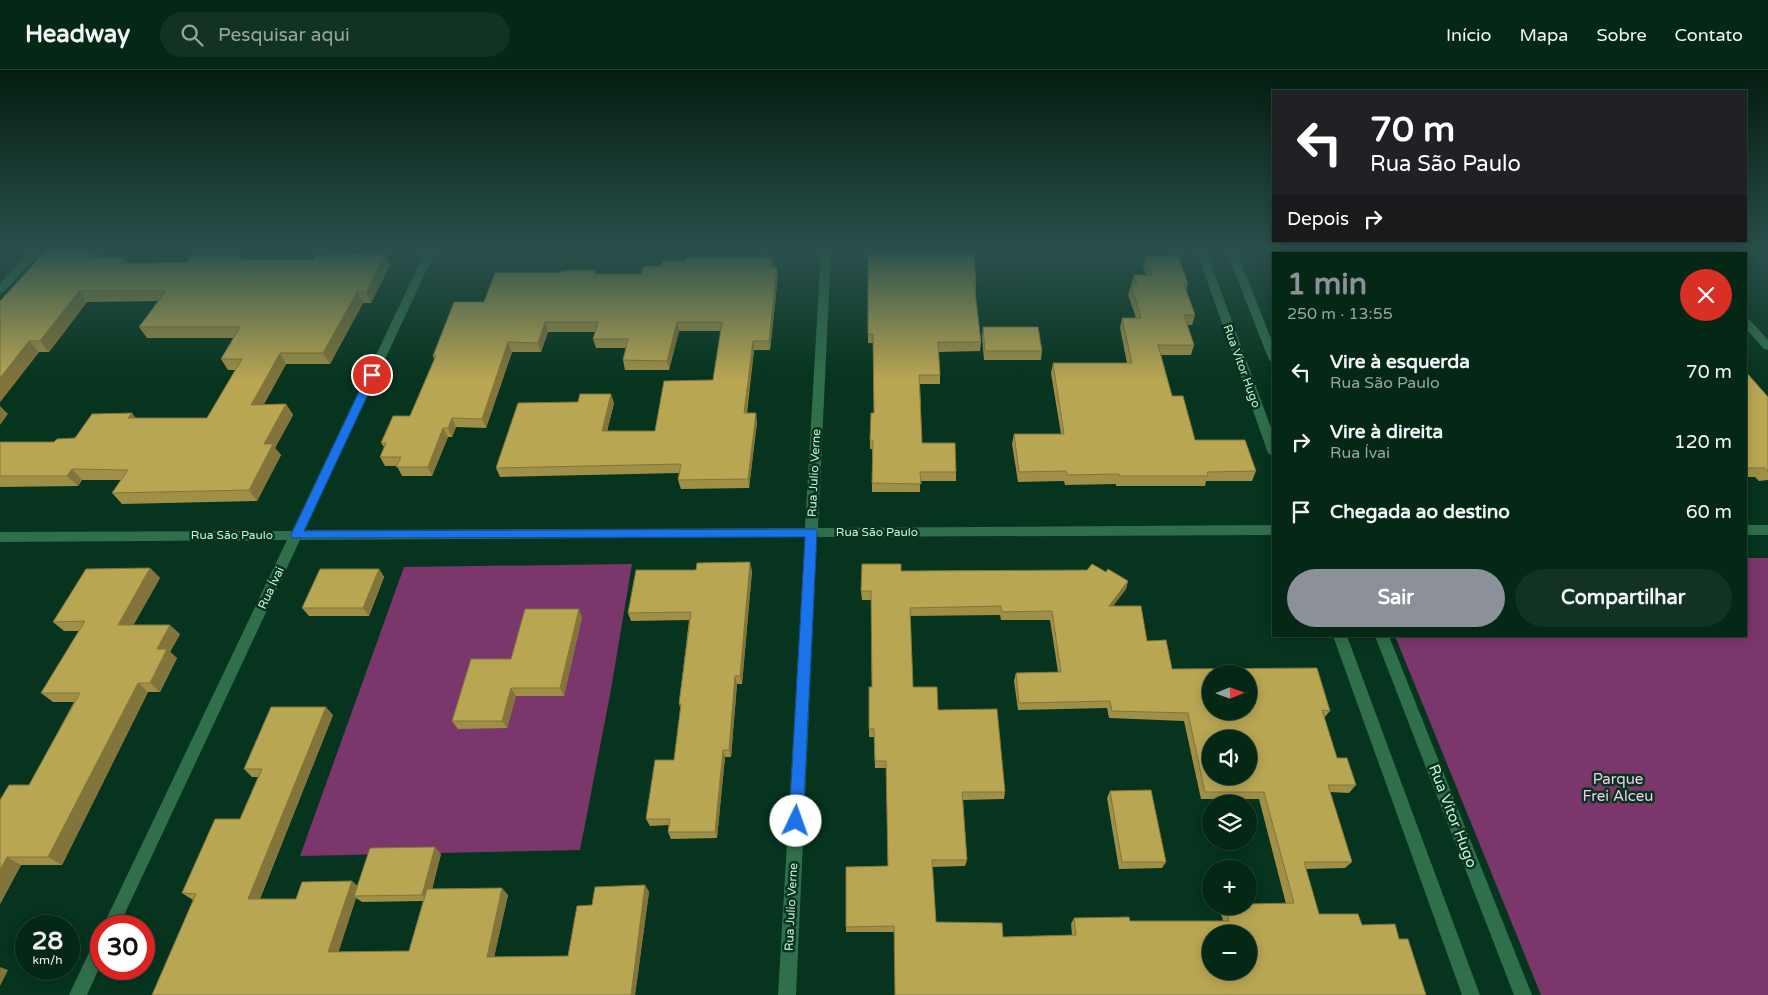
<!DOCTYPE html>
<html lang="pt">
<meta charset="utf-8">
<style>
body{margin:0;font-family:"Varela Round",sans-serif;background:#123323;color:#f1f3f6;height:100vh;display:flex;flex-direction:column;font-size:19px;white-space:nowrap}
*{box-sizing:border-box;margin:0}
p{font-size:16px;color:#97a5a1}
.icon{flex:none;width:28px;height:28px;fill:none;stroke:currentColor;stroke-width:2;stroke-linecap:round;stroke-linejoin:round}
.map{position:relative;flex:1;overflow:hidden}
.panel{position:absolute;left:1272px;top:182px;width:475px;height:385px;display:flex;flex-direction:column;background:#042716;border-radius:0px;box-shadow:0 2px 12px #0003,0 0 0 1px #254435}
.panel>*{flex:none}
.top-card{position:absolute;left:1272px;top:20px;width:475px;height:152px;border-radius:0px;box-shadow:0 2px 12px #0003,0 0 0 1px #254435;background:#202124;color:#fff;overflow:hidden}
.needle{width:32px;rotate:89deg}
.controls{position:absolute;left:1202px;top:595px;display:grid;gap:10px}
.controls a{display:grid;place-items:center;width:55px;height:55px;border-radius:50%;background:#042716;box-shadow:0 2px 12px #0003,0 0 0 1px #254435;font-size:25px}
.speed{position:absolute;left:15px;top:845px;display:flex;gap:10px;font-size:25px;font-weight:700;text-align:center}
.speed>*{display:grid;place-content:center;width:65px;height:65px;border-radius:50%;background:#042716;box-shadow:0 2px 12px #0003,0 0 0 1px #254435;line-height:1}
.speed small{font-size:12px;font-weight:400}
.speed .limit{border:8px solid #d22;background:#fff;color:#111}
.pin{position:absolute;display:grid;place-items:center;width:42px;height:42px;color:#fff;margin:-21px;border:2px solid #fff;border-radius:50%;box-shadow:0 1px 5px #0007}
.me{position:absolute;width:55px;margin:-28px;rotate:3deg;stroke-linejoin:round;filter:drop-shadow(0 0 4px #0008)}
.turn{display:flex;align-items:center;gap:18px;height:105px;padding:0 15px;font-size:22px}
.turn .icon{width:65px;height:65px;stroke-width:2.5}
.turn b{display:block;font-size:35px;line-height:42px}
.then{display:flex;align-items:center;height:48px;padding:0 15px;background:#0003;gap:10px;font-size:19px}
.round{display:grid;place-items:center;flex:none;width:52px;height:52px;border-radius:26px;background:#123323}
.head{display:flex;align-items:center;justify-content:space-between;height:85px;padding:0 15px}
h1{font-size:30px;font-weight:700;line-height:38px;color:#8c9099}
.primary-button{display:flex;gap:10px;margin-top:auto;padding:10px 15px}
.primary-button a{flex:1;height:58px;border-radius:30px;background:#8c9099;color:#fff;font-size:20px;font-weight:700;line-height:58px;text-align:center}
.primary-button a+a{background:#123323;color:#f1f3f6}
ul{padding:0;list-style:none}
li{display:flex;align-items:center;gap:15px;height:70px;padding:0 15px}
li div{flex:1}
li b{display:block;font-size:19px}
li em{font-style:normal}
header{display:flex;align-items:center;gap:30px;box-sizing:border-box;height:70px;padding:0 25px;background:#042716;border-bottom:1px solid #254435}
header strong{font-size:24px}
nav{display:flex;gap:28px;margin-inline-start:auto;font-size:18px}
.search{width:350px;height:45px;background:#123323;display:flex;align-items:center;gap:12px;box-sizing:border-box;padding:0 18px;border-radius:28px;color:#97a5a1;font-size:19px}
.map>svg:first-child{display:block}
</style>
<header>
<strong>Headway</strong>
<div class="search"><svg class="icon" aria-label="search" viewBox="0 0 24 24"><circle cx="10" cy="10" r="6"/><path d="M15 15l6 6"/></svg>Pesquisar aqui</div>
<nav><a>Início</a><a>Mapa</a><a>Sobre</a><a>Contato</a></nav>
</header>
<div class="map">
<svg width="1768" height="925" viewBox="0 0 1768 925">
<rect width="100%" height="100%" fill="#06341e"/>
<path fill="#7b376c" d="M1746 488H1768V925H1541L1395 566H1746Z
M632 494 610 625 580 780 300 786 404 497Z"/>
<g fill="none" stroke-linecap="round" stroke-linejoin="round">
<path fill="#306f4c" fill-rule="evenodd" d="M30 180H41L4 222 0 223V214Z
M426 180H436L305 460 805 458 821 180H831L818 458 1274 455V465L817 467 796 925H778L805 467 300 470 119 856H103L287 470 0 472V462L292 461Z
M1196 180H1206L1274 366V387L1268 383Z
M1226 180H1236L1274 276V293L1269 290Z
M1678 180H1688L1691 184H1681Z
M1746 249 1750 250 1768 270V280L1764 279 1746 259Z
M1746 455H1768V465H1746Z
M1333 566H1347L1480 925H1462Z
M1375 566H1389L1532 925H1514Z
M101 868V894L87 925H69L95 870Z"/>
</g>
<path fill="#9f8f47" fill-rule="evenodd" d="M93 180 98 188 128 194 187 192 240 186 243 190 390 195 371 233H363L330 294H286L264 334H286L293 345 275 378 281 385 257 431 122 434 112 423 121 410H82L78 416 0 417V372H54L75 368 132 343 135 348H207L235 300H228L221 289 234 268H147L139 257 158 231 87 232 49 282H39L0 332V231Z
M1496 180H1626L1629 184H1494Z
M868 184 976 213V222H975L981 272 980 281 938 282 940 305V314H920L922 373 956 402V411H920V422H872V379H870V370L874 343 873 273H868Z
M1146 187 1188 214 1186 220 1195 245 1192 255H1187L1194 275 1191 285H1161L1172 326 1195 370 1256 401 1252 411H1206L1205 416H1116V414L1065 415 1064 411 1018 412 1012 374 1014 364H1061L1051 303 1053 293H1127L1120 258 1122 248H1136L1128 225 1134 205H1146L1143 197Z
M772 188 773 197H777L778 206 770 280H754L747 343 757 352 749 418 681 419 678 410 680 403 500 407 496 398 614 333 607 361H655L713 310 721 261H679L669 300H625L623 290 626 278H596L593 269 595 262H548L541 282H512L486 358 456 357 452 367H448L432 406H402L397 396H385L380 387 384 377 381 373 410 346 434 289 433 286 484 232 597 204H641L661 196 685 191Z
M983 257 1042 281 1041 290H984L982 266Z
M1746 302 1768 327V410L1759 411 1755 407H1746Z
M150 498 160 508 133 555 180 564 170 582 177 588 160 622H148L62 795H21L0 834V730L29 715 74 632H53L41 623 79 561H64L53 552Z
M379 499 384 507 369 546H309L302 538Z
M752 501 742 614H737L731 687H725L717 768 671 769 668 762 669 755 650 756 646 749 674 690 681 640 679 634 689 550 631 551 628 543Z
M901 501 1106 502 1128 511 1126 519 1113 536 1147 571 1172 599 1330 641 1324 648 1337 688 1356 715 1349 723 1330 722 1352 792 1345 798 1306 799 1319 844 1362 855 1399 869 1426 925 894 862H846V857L888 796 886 698H875L874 667H869V617H872L871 530H862L861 521ZM1000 545 1001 550H1050L1058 602 1016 603 1014 611 1018 640 1107 638 1109 648 1184 651 1201 729H1259L1286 834 1249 836H1224L1220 840 1223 851H1130L1074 848 1071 854 1072 865 1003 867 936 852 932 797 965 796 967 790 963 730 1004 729 1005 722 938 640 913 617 910 546Z
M582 547 564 626H516L507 658 458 659 452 651 511 589Z
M333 645 260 829H296L357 816 441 784 432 819 508 825 494 887 568 886 592 835 645 815 649 822 635 925H152L193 830 182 823 240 749 258 707H252L244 699ZM356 828 362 832 423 831 409 881 338 882Z
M1110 721 1166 792 1162 798 1119 799 1107 728Z"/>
<path fill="#82743a" d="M93 180 101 191 87 188Z
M385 184 390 195 371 233 366 222Z
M123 188 131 198 119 194Z
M777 197 778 206 770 280 769 271Z
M79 221 87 232 49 282 40 271Z
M357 222 363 233 330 294 323 283Z
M545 252 548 262 541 282 538 273Z
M677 252 679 261 669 300 667 291Z
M29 271 39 282 0 332V308Z
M753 271 754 280 745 352 744 343Z
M508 272 512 282 486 358 482 349Z
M280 283 286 294 258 345 251 335Z
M611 324 614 333 605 370 602 361Z
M286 334 293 345 275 378 281 385 257 431 249 420 264 374Z
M0 336 8 344 0 355Z
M132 343 140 354 128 348Z
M756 343 757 352 749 418 748 409Z
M452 348 456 357 452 367 448 358Z
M443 358 448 367 432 406 428 397Z
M72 399 82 410 78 416 67 406Z
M750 492 752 501 742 614 740 606Z
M150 498 160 508 128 565 118 555Z
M379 499 384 507 369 546 363 538Z
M1128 511 1126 519 1106 545 1109 536Z
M579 539 582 547 564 626 560 618Z
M170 555 180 564 170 582 177 588 160 622 150 613 157 579Z
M735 606 737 614 731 687 729 680Z
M138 613 148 622 62 795 48 787Z
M511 618 516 626 507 658 502 651Z
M326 637 333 645 257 835 248 829Z
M723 680 725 687 717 768 715 762Z
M435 777 441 784 429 831 422 825Z
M7 787 21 795 0 834V800Z
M352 811 360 818 354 826 356 828 337 887 328 882Z
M645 815 649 822 635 925H631Z
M502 818 508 825 493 892 487 887Z
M0 897 8 900 0 916Z"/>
<path fill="#b9a653" stroke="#82743a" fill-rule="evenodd" d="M93 180 87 188H123L119 194 187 192 192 186H240L238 190H313L316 185 385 184 366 222H357L323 283H280L251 335 286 334 264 374H273L249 420 112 423 128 400 72 399 67 406H0V372H54L57 369 75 368 92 344 132 343 128 348H207L242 289H221L240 257H139L166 221H79L40 271H29L0 308V231L46 181Z
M1500 180H1626L1629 184H1503Z
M974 183 976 213H974L981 272H938L940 305H919L922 373H955L956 402H920L921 414 872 413 873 370H870L871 343H874L873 264H868V184Z
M1178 186 1188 214H1184L1195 245H1184L1194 275H1158L1172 326H1183L1195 370H1245L1256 401 1207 402 1208 406H1119V404L1067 405 1066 401 1019 402 1014 364H1064L1053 293H1132L1122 248H1141L1131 215H1137L1134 205H1152L1146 187Z
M686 188H772L771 197H777L769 271H753L744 343H756L748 409 678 410 681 394 496 398 518 333 578 332 580 324H611L602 361H655L664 311 713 310 722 252H677L667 291 623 290 628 269H593L598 252H545L538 273 508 272 482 349 452 348 448 358H443L428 397H396L401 387H380L386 373H381L393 346H410L436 286H433L454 232H484L495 203H561V201L595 200V204H641L644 196H661L662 191H685Z
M983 257H1038L1042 281H985Z
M1746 302 1768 327V402L1765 398H1746Z
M750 492 740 606H735L729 680H723L715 762H668L670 749H646L655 690H674L681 634H679L691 542 628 543 636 500H696L697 493Z
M862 494H901V501L1087 500 1092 494 1106 502 1108 499 1128 511 1109 536H1141L1147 571 1166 570 1172 599 1317 598 1330 641 1322 640 1337 688H1347L1356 715H1328L1352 792H1304L1319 844H1358L1362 855 1395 854 1399 869H1408L1426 925H895L894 856 846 857V797L888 796 886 691H875L874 659H869V617H872L871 521H861ZM1001 536 1002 542 1052 541 1061 602 1016 603 1019 633 1110 631 1112 641 1188 643 1205 722H1264L1294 833 1249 834V836H1226L1229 851H1130L1129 847 1074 848 1076 865 1003 867 1002 853 936 852 932 790H967L962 722H1005L997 639 938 640 937 617H913L910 538ZM1211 604H1249V641H1211ZM1211 669H1249V706H1211ZM1211 864H1249V901H1211Z
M150 498 118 555H170L157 579H167L150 613H138L48 787H7L0 800V730L9 715H29L80 623H41L85 551 53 552 86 499Z
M320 499H379L363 538H302Z
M525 539H579L560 618H511L502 651H452L471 589H511Z
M271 637H326L248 829H296L302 812 352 811 328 882 409 881 427 819 502 818 487 887 568 886 577 836 592 835 595 817 645 815 631 925H152L196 824 182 823 215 749H240L262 699H244Z
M1151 720 1166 792H1122L1110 721Z
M435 777 422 825 354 826 370 778Z"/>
<linearGradient id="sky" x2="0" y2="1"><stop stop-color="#031d10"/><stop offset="0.58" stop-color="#2a504c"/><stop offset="1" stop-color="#2a504c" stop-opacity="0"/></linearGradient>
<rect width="1768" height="310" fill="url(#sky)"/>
<path fill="#1a73e8" stroke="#114b97" d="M372 302 377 305 304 461 815 459 817 462 803 751 801 756 796 758 791 756 789 751 805 467 292 468 291 465 367 305Z"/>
<g text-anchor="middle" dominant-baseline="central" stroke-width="5" stroke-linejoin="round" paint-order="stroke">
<g font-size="12" fill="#caf1d7" stroke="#06341e">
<text transform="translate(1242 296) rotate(70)">Rua Vitor Hugo</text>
<text transform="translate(814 403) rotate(-87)">Rua Julio Verne</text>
<text x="877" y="462">Rua São Paulo</text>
<text x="232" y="465">Rua São Paulo</text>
<text transform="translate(271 518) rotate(-65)">Rua Ívai</text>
<text transform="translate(791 837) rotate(-87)">Rua Julio Verne</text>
</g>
<g font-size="15" fill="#f6cae9" stroke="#06341e">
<text x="1618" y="709">Parque<tspan x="1618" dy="17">Frei Alceu</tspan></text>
</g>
<g font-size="15" fill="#caf1d7" stroke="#06341e">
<text transform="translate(1453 746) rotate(69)">Rua Vitor Hugo</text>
</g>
</g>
</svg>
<div class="controls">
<a><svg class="needle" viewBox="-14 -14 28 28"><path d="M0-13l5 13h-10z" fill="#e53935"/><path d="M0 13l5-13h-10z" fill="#97a5a1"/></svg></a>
<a><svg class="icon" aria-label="sound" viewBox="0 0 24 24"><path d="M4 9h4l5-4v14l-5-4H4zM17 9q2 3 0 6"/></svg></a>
<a><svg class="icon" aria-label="layers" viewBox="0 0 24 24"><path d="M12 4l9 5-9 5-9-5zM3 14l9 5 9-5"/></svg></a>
<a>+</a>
<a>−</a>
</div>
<div class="speed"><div>28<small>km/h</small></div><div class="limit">30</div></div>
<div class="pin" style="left:372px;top:305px;background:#d93025"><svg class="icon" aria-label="arrive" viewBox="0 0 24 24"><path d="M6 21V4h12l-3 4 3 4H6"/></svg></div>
<svg class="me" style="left:796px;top:751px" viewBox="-20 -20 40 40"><circle r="19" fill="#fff"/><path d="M0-13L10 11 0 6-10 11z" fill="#1a73e8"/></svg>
<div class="top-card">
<div class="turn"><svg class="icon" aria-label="left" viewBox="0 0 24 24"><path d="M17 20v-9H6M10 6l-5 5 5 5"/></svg><div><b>70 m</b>Rua São Paulo</div></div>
<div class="then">Depois<svg class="icon" aria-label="right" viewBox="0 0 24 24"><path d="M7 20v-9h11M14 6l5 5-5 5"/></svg></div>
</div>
<section class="panel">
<div class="head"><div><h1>1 min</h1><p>250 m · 13:55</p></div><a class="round" style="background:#d93025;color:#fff"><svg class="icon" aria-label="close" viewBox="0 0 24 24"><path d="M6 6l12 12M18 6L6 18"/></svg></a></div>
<ul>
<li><svg class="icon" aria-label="left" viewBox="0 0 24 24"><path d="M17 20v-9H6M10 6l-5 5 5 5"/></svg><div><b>Vire à esquerda</b><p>Rua São Paulo</p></div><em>70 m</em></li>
<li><svg class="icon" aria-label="right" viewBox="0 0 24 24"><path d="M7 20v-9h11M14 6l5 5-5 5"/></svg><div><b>Vire à direita</b><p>Rua Ívai</p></div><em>120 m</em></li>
<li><svg class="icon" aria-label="arrive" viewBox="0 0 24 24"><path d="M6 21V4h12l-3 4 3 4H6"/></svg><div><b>Chegada ao destino</b></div><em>60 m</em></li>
</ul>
<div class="primary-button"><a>Sair</a><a>Compartilhar</a></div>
</section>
</div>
